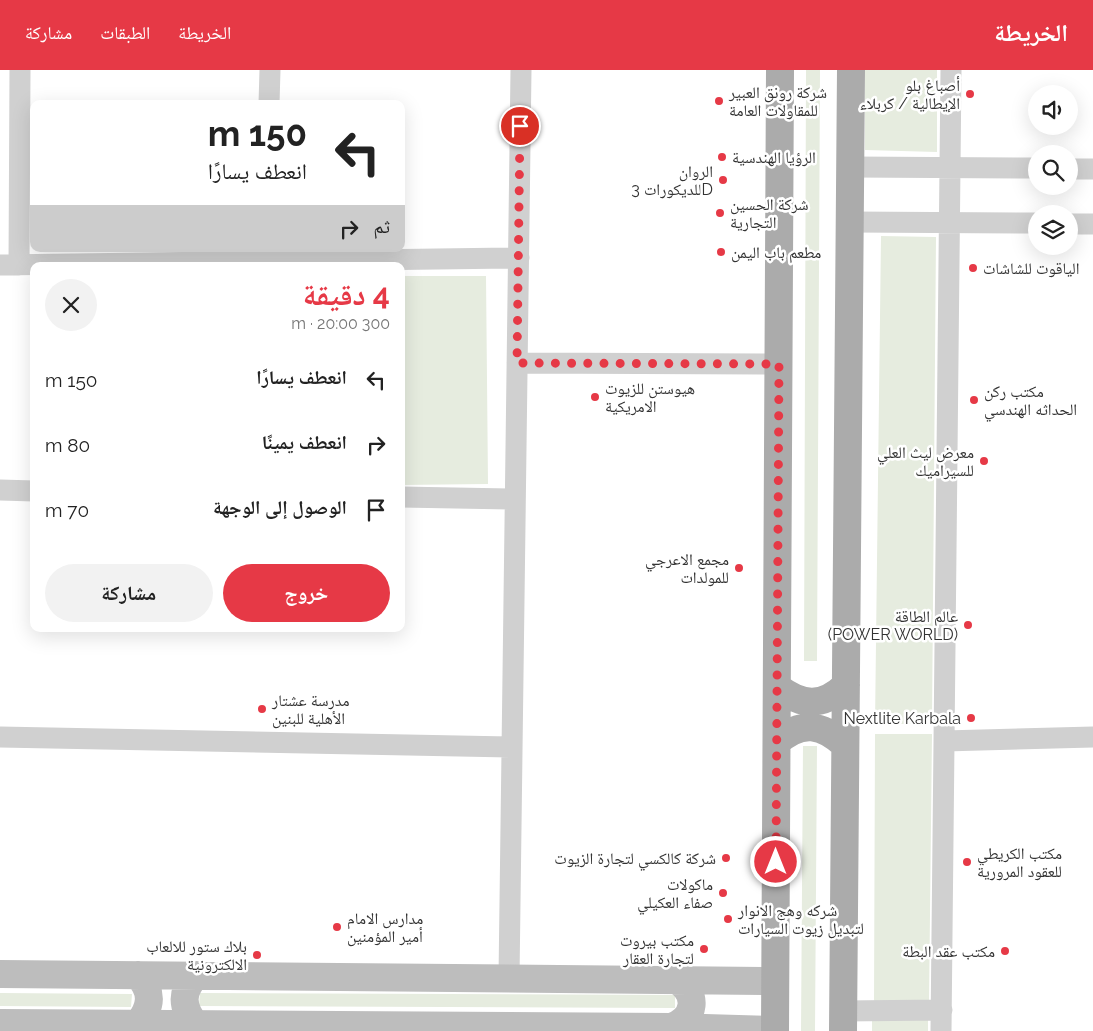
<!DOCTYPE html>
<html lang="ar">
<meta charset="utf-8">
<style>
body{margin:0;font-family:Raleway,"Noto Naskh Arabic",sans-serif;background:#f2f2f2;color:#222;direction:rtl;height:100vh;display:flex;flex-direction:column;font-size:19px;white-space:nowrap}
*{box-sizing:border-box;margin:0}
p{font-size:16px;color:#767676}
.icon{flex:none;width:28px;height:28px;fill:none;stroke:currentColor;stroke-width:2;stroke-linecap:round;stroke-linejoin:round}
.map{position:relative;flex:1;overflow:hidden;direction:ltr}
.drawer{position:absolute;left:30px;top:192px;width:375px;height:370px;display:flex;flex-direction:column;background:#fff;border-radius:10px;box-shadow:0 5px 20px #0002;direction:rtl}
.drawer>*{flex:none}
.hud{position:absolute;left:30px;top:30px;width:375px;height:152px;border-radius:10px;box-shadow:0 5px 20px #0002;direction:rtl;background:#fff;color:#222;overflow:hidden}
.controls{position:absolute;left:1028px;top:15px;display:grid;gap:10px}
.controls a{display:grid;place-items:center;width:50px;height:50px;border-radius:50%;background:#fff;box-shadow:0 5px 20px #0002;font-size:25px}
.pin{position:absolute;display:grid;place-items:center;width:42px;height:42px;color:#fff;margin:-21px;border:2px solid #fff;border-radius:50%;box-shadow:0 1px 5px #0007}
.me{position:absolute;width:55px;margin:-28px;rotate:0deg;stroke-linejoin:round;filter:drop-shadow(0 0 4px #0008)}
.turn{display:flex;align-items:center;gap:18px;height:105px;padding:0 15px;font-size:22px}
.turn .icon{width:65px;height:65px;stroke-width:2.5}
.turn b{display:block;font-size:35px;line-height:42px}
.then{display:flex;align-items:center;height:48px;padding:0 15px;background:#0003;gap:10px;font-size:19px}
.round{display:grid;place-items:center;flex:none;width:52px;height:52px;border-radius:26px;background:#f2f2f2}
.head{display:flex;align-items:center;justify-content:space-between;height:85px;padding:0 15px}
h1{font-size:30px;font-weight:700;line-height:38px;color:#e63946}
.cta{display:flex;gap:10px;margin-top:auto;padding:10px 15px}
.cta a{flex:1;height:58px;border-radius:30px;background:#e63946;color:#fff;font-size:20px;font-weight:700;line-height:58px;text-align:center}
.cta a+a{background:#f2f2f2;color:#222}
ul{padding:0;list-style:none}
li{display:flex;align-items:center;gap:15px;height:65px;padding:0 15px}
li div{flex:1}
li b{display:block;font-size:19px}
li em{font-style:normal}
header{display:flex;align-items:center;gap:30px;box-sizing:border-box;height:70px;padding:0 25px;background:#e63946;color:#fff}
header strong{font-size:24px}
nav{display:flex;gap:28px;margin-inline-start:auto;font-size:18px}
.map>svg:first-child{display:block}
</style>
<header>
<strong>الخريطة</strong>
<nav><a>الخريطة</a><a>الطبقات</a><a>مشاركة</a></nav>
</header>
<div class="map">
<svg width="1093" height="961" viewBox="0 0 1093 961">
<rect width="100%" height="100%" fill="#fff"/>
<path fill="#e6ecdf" d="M806 0H820L817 591H804Z
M865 0H937V82L865 80Z
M881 166 936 167 932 654H875Z
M401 206H486L488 414 401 415Z
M875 664H932L929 934 874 935Z
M803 676H817L815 961H801Z
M0 923 132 924 131 937 0 936Z
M200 923 675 925V938L199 936Z
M872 944H928V961H872Z"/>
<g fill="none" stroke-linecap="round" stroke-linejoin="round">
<path stroke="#d0d0d0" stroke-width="21" d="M269 34 270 0
M851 97 1036 98
M1069 99H1093
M850 152 1036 153
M1069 154H1093
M0 195 519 188
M19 195 20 0
M517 293 779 294
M0 420 34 421
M401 427 515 429
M0 667 512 677
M944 671 1093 667
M509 908 521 0
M843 941 942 940
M941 961 951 0"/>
<path stroke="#bdbdbd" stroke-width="28" d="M0 904 775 911
M0 953 671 957 775 960
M138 954C152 936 153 922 138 905
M195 954C181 936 181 922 196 905
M671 957C696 949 699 923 676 910"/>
<path stroke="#ababab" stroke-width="28" d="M777 617C802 636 822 638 846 615
M777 672C802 650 822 654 845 675
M775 961 780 0
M843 961 851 0"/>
</g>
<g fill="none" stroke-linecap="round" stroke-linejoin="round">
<path stroke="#e63946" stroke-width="9" stroke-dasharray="0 16.2" d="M520 56 517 293 779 294 776 792"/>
</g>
<g fill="#e63946" stroke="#fff" stroke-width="2">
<circle cx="970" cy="24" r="5"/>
<circle cx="719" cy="31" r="5"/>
<circle cx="722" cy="87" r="5"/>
<circle cx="723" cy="110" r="5"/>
<circle cx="720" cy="143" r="5"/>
<circle cx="721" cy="182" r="5"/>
<circle cx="973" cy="198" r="5"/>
<circle cx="595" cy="327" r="5"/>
<circle cx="974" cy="330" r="5"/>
<circle cx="984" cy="391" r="5"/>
<circle cx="739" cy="498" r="5"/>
<circle cx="968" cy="555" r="5"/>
<circle cx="262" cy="639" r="5"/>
<circle cx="971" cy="648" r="5"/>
<circle cx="726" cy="788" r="5"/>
<circle cx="967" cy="792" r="5"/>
<circle cx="723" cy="823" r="5"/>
<circle cx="728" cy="849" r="5"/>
<circle cx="337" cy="857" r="5"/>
<circle cx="704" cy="879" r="5"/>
<circle cx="1005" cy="881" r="5"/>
<circle cx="257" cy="885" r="5"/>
</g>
<g text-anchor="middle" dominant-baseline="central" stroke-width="5" stroke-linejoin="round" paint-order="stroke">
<g font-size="16" fill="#333" stroke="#fff" text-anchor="end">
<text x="960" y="15">أصباغ بلو<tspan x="960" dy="18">الإيطالية / كربلاء</tspan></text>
<text x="729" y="22" text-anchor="start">شركة رونق العبير<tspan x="729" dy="18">للمقاولات العامة</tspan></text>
<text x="732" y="87" text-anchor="start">الرؤيا الهندسية</text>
<text x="713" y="101">الروان<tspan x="713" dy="18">للديكورات 3D</tspan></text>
<text x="730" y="134" text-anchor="start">شركة الحسين<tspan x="730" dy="18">التجارية</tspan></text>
<text x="731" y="182" text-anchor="start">مطعم باب اليمن</text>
<text x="983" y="198" text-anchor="start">الياقوت للشاشات</text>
<text x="605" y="318" text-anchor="start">هيوستن للزيوت<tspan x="605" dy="18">الامريكية</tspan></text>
<text x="984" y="321" text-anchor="start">مكتب ركن<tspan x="984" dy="18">الحداثه الهندسي</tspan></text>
<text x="974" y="382">معرض ليث العلي<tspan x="974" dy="18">للسيراميك</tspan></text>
<text x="729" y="489">مجمع الاعرجي<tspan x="729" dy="18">للمولدات</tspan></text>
<text x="958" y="546">عالم الطاقة<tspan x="958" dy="18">(POWER WORLD)</tspan></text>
<text x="272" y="630" text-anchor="start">مدرسة عشتار<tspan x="272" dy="18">الأهلية للبنين</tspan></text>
<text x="961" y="648">Nextlite Karbala</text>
<text x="977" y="783" text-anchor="start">مكتب الكريطي<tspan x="977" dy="18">للعقود المرورية</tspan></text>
<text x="716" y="788">شركة كالكسي لتجارة الزيوت</text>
<text x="713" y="814">ماكولات<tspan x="713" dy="18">صفاء العكيلي</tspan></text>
<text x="738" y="840" text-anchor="start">شركه وهج الانوار<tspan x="738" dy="18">لتبديل زيوت السيارات</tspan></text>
<text x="347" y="848" text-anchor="start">مدارس الامام<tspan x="347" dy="18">أمير المؤمنين</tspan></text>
<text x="694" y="870">مكتب بيروت<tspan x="694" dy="18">لتجارة العقار</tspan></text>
<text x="247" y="876">بلاك ستور للالعاب<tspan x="247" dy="18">الالكترونية</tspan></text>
<text x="995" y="881">مكتب عقد البطة</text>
</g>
</g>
</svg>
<div class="controls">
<a><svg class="icon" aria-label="sound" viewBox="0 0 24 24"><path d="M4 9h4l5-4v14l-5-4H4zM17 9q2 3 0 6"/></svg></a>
<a><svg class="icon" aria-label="search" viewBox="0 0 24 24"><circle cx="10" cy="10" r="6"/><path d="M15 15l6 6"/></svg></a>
<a><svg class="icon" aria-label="layers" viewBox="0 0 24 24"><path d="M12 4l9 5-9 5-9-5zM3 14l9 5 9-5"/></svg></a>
</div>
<div class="pin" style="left:520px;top:56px;background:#d93025"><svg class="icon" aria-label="arrive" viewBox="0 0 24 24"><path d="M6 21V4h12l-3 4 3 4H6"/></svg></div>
<svg class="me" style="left:776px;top:792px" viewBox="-20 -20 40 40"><circle r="17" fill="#e63946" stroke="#fff" stroke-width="3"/><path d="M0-11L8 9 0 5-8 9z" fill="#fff"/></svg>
<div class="hud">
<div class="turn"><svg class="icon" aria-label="left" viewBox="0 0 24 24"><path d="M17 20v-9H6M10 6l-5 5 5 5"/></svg><div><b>150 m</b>انعطف يسارًا</div></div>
<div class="then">ثم<svg class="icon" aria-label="right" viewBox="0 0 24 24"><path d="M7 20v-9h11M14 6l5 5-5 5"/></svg></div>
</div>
<section class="drawer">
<div class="head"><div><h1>4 دقيقة</h1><p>300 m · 20:00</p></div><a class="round"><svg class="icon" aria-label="close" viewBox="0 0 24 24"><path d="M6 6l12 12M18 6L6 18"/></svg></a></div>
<ul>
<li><svg class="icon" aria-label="left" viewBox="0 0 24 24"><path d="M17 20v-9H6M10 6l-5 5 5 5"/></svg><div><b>انعطف يسارًا</b></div><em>150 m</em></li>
<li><svg class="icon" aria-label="right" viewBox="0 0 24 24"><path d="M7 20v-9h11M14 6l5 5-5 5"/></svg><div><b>انعطف يمينًا</b></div><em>80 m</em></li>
<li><svg class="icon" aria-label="arrive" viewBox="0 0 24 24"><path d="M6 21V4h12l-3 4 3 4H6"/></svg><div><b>الوصول إلى الوجهة</b></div><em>70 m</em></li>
</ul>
<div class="cta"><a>خروج</a><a>مشاركة</a></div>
</section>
</div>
